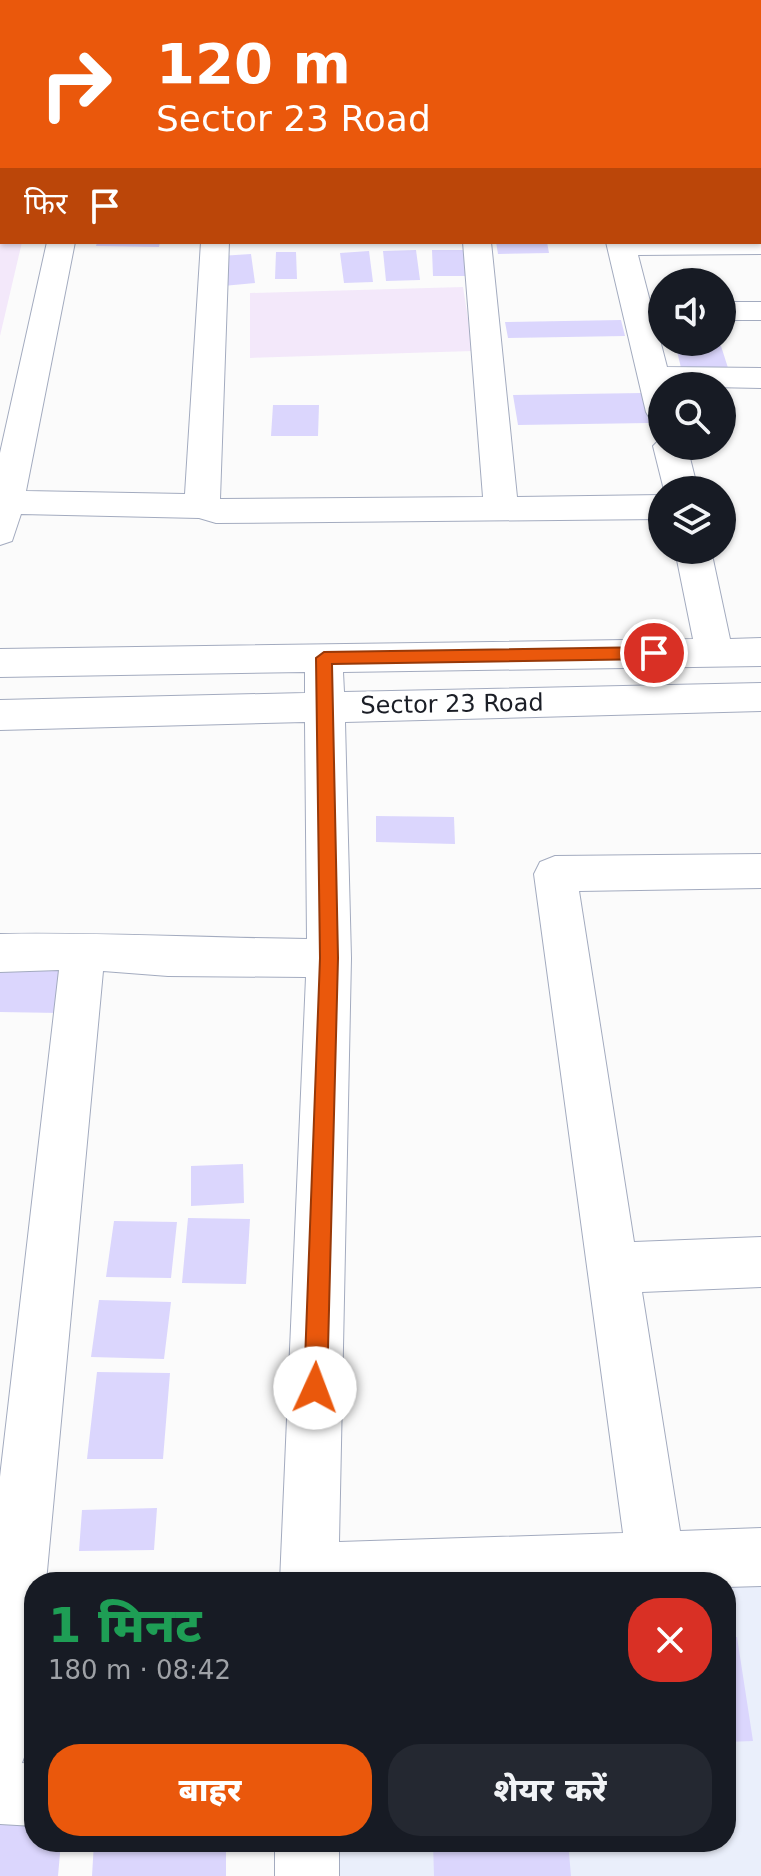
<!DOCTYPE html>
<html lang="hi">
<meta charset="utf-8">
<style>
body{margin:0;font-family:"DejaVu Sans","Noto Sans Devanagari",sans-serif;background:#242831;color:#f1f3f6;height:100vh;display:flex;flex-direction:column;font-size:30px;white-space:nowrap}
*{box-sizing:border-box;margin:0}
p{font-size:26px;color:#9ea1a6}
.icon{flex:none;width:44px;height:44px;fill:none;stroke:currentColor;stroke-width:2;stroke-linecap:round;stroke-linejoin:round}
.map{position:relative;flex:1;overflow:hidden}
.panel{position:absolute;left:24px;top:1572px;width:712px;height:280px;display:flex;flex-direction:column;background:#171b24;border-radius:32px;box-shadow:0 2px 6px #0004}
.panel>*{flex:none}
.banner{position:absolute;left:0px;top:0px;width:762px;height:244px;box-shadow:0 2px 6px #0004;background:#ea580c;color:#fff;overflow:hidden}
.buttons{position:absolute;left:648px;top:268px;display:grid;gap:16px}
.buttons a{display:grid;place-items:center;width:88px;height:88px;border-radius:50%;background:#171b24;box-shadow:0 2px 6px #0004;font-size:40px}
.pin{position:absolute;display:grid;place-items:center;width:68px;height:68px;color:#fff;margin:-34px;border:4px solid #fff;border-radius:50%;box-shadow:0 2px 8px #0007}
.me{position:absolute;width:88px;margin:-44px;rotate:2deg;stroke-linejoin:round;filter:drop-shadow(0 0 6px #0008)}
.turn{display:flex;align-items:center;gap:28px;height:168px;padding:0 24px;font-size:36px}
.turn .icon{width:104px;height:104px;stroke-width:2.5}
.turn b{display:block;font-size:56px;line-height:68px}
.then{display:flex;align-items:center;height:76px;padding:0 24px;background:#0003;gap:16px;font-size:30px}
.round{display:grid;place-items:center;flex:none;width:84px;height:84px;border-radius:32px;background:#242831}
.overview{display:flex;align-items:center;justify-content:space-between;height:136px;padding:0 24px}
h1{font-size:48px;font-weight:800;line-height:60px;color:#1e9e55}
.primary-button{display:flex;gap:16px;margin-top:auto;padding:16px 24px}
.primary-button a{flex:1;height:92px;border-radius:32px;background:#ea580c;color:#fff;font-size:32px;font-weight:800;line-height:92px;text-align:center}
.primary-button a+a{background:#242831;color:#f1f3f6}
.map>svg:first-child{display:block}
</style>
<div class="map">
<svg width="761" height="1876" viewBox="0 0 761 1876">
<rect width="100%" height="100%" fill="#fbfbfb"/>
<path fill="#eaeffb" d="M761 1569V1876H328V1842H726V1582H328Z"/>
<path fill="#f3e8fa" d="M0 119 2 242H22L0 336Z
M463 287 473 351 250 358V293Z"/>
<path fill="#dbd6fd" d="M97 242H160L159 247 96 246Z
M496 242H547L549 253 498 254Z
M416 250 420 280 386 281 383 251Z
M432 250H471L473 276H433Z
M369 251 373 282 344 283 340 253Z
M276 252H296L297 279H275Z
M251 254 255 283 223 286 220 256Z
M621 320 625 336 508 338 505 322Z
M721 346 729 371 682 372 676 347Z
M642 393 649 423 518 425 513 395Z
M273 405H319L318 436H271Z
M376 816 454 817 455 844 376 842Z
M0 963 67 965 59 1013 0 1012Z
M243 1164 244 1203 191 1206V1166Z
M188 1218 250 1219 246 1284 182 1283Z
M114 1221 177 1222 171 1278 106 1277Z
M99 1300 171 1302 164 1359 91 1357Z
M97 1372 170 1373 163 1459H87Z
M157 1508 154 1550 79 1551 82 1510Z
M726 1637H737L753 1741 726 1742Z
M34 1823V1842H61L58 1876H0V1825Z
M94 1842H226V1876H92Z
M433 1842H568L571 1876H434Z"/>
<g fill="none" stroke-linecap="round" stroke-linejoin="round">
<g stroke="#a3abbf" stroke-width="2">
<path id="minor" d="M82 0H106L108 2H84Z
M292 0H316L317 2H293Z
M456 0H480L482 2H458Z
M760 81H761V97H760Z
M0 89H2V105H0Z
M761 236V254L638 255 667 367 761 368V388L662 386V422L650 419 646 412 606 242H760Z
M47 242H75L26 491 185 494 201 242H229L220 499 483 497 463 242H491L517 497 662 495V519L216 523 199 518 21 514 12 541 0 545V453Z
M722 302H761V320H722Z
M662 437V446H687L698 490H664L653 446Z
M675 550H711L730 639 761 638V666L343 672 344 692 761 683V711L345 722 351 958 339 1542 623 1533 534 874 540 862 555 856 761 854V888L579 891 634 1242 761 1237V1287L642 1292 680 1531 761 1528V1586L726 1587V1582H280L306 977 168 976 103 971 46 1582H34C34 1638 43 1711 22 1763L34 1764V1826L0 1824V1477L59 970 0 972V934C102 932 204 938 307 939L305 722 0 730V700L305 693V672L0 677V649L693 639Z
M275 1842H339V1876H275Z"/>
</g>
<use href="#minor" fill="#fff" fill-rule="evenodd"/>
</g>
<path fill="#ea580c" stroke="#983908" stroke-width="2" d="M654 647 662 653 654 659 332 664 338 958 327 1388 323 1395 315 1399 308 1395 304 1388 320 958 316 658 324 652Z"/>
<g text-anchor="middle" dominant-baseline="central" stroke-width="8" stroke-linejoin="round" paint-order="stroke">
<g font-size="24" fill="#1b1e26" stroke="#fff">
<text transform="translate(452 704) rotate(-1)">Sector 23 Road</text>
</g>
</g>
</svg>
<div class="buttons">
<a><svg class="icon" aria-label="sound" viewBox="0 0 24 24"><path d="M4 9h4l5-4v14l-5-4H4zM17 9q2 3 0 6"/></svg></a>
<a><svg class="icon" aria-label="search" viewBox="0 0 24 24"><circle cx="10" cy="10" r="6"/><path d="M15 15l6 6"/></svg></a>
<a><svg class="icon" aria-label="layers" viewBox="0 0 24 24"><path d="M12 4l9 5-9 5-9-5zM3 14l9 5 9-5"/></svg></a>
</div>
<div class="pin" style="left:654px;top:653px;background:#d93025"><svg class="icon" aria-label="arrive" viewBox="0 0 24 24"><path d="M6 21V4h12l-3 4 3 4H6"/></svg></div>
<svg class="me" style="left:315px;top:1388px" viewBox="-20 -20 40 40"><circle r="19" fill="#fff"/><path d="M0-13L10 11 0 6-10 11z" fill="#ea580c"/></svg>
<div class="banner">
<div class="turn"><svg class="icon" aria-label="right" viewBox="0 0 24 24"><path d="M7 20v-9h11M14 6l5 5-5 5"/></svg><div><b>120 m</b>Sector 23 Road</div></div>
<div class="then">फिर<svg class="icon" aria-label="arrive" viewBox="0 0 24 24"><path d="M6 21V4h12l-3 4 3 4H6"/></svg></div>
</div>
<section class="panel">
<div class="overview"><div><h1>1 मिनट</h1><p>180 m · 08:42</p></div><a class="round" style="background:#d93025;color:#fff"><svg class="icon" aria-label="close" viewBox="0 0 24 24"><path d="M6 6l12 12M18 6L6 18"/></svg></a></div>
<div class="primary-button"><a>बाहर</a><a>शेयर करें</a></div>
</section>
</div>
